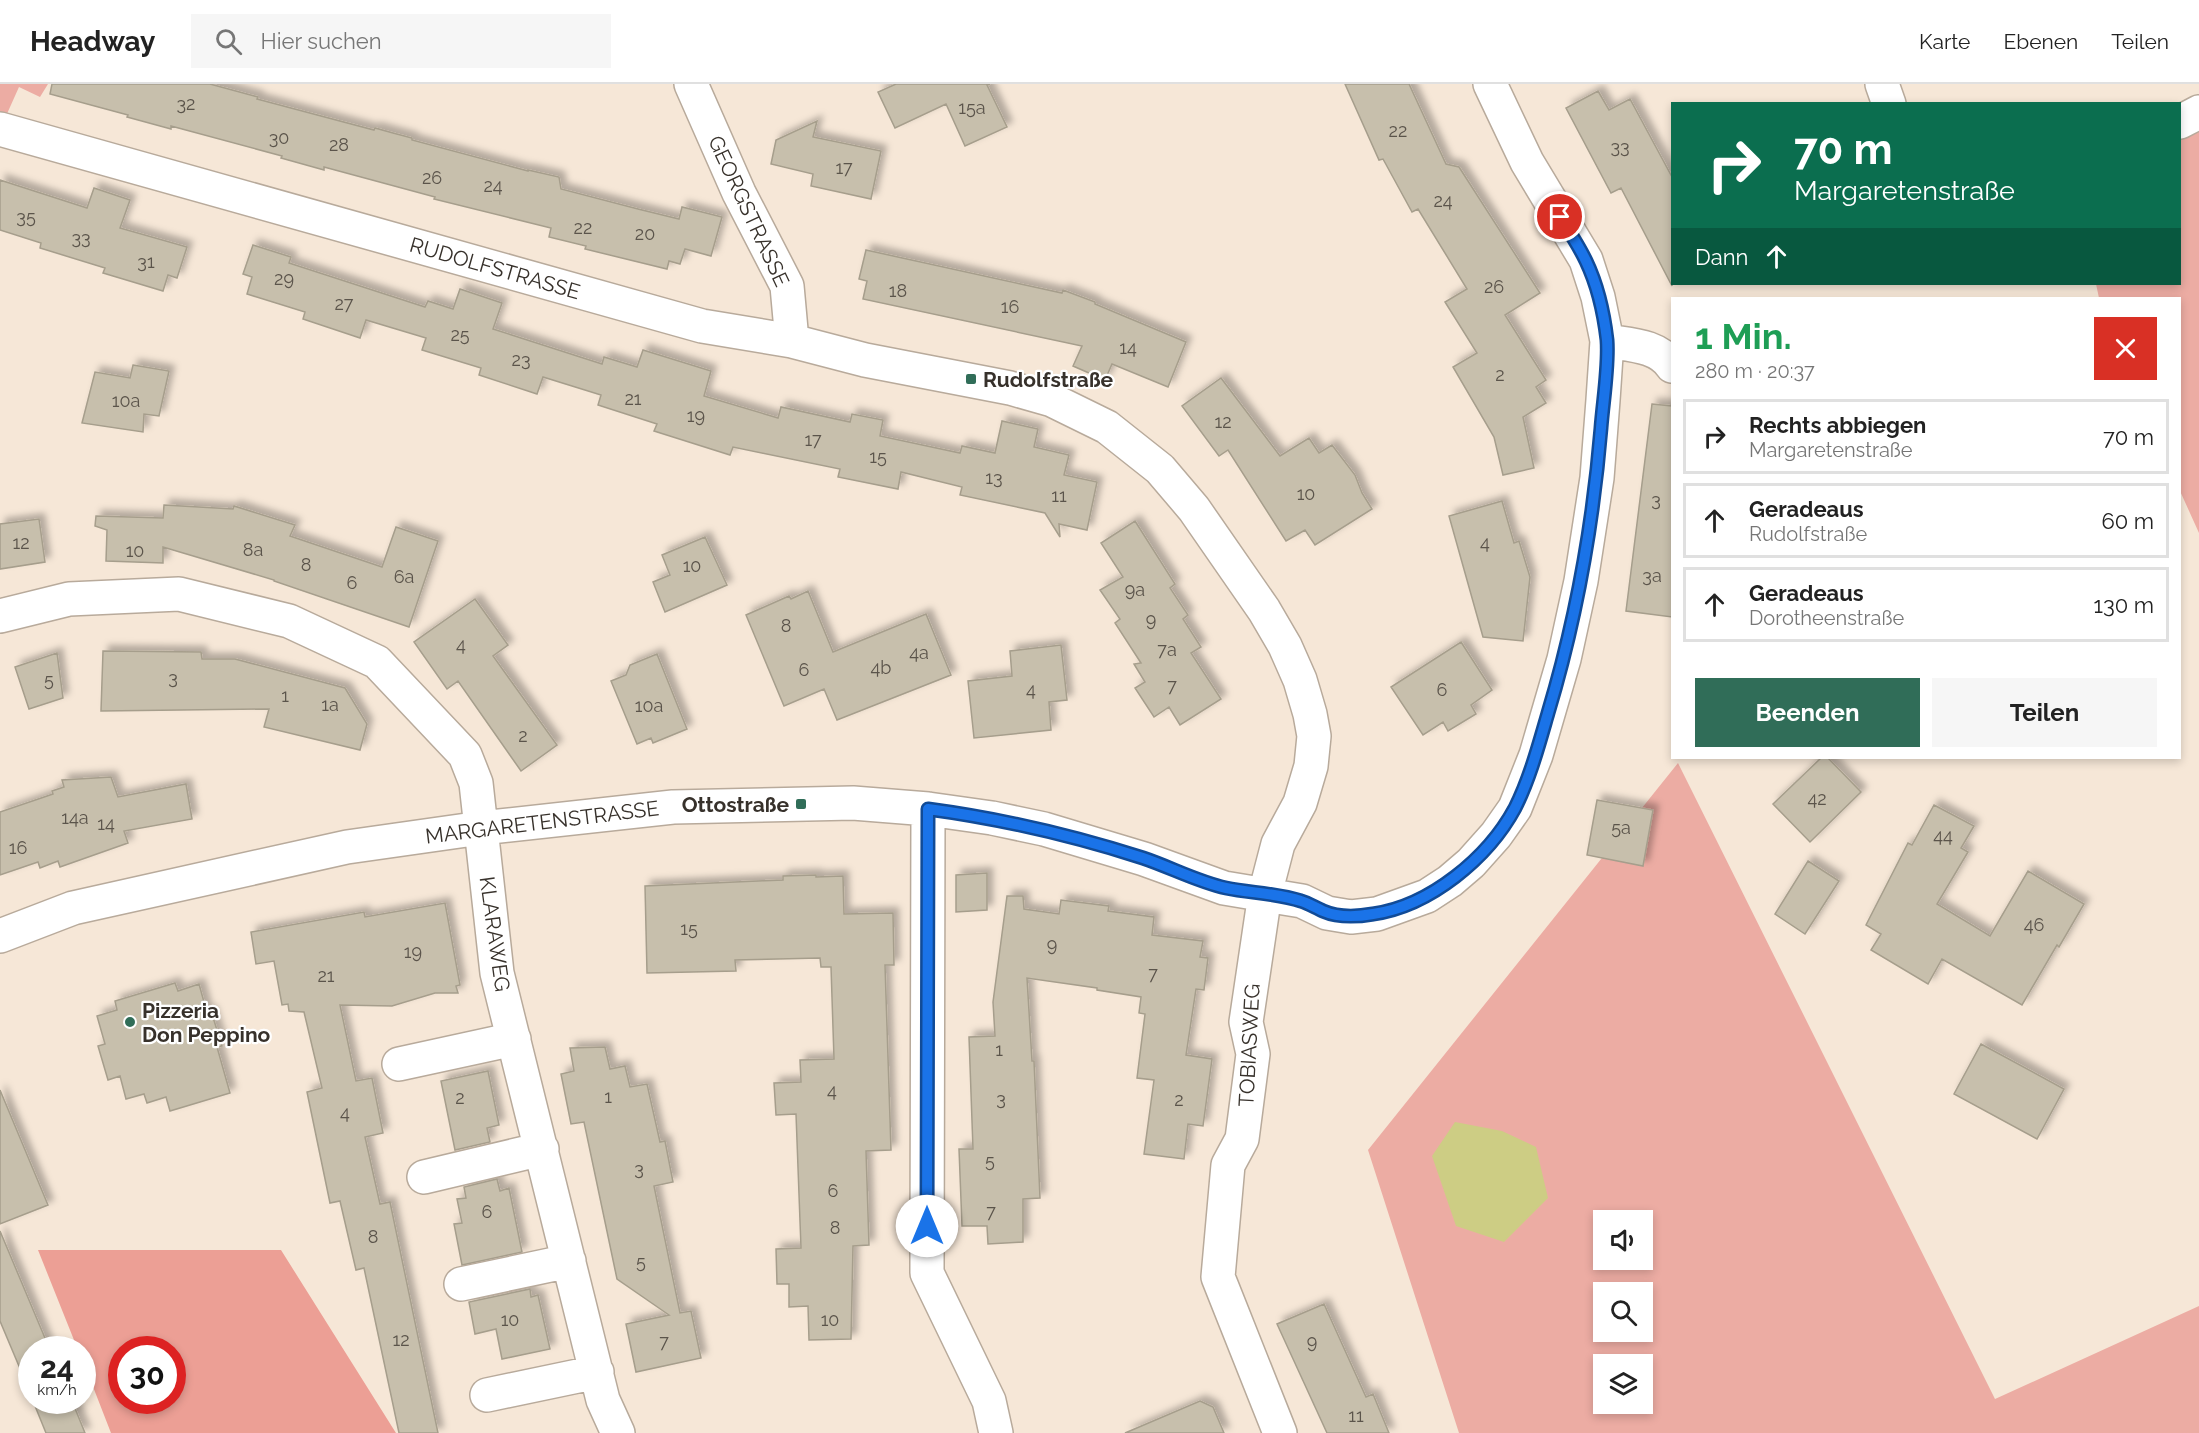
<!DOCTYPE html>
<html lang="de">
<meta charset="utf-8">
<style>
body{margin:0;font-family:Raleway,sans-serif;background:#f6f6f6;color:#222;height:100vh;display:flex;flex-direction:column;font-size:22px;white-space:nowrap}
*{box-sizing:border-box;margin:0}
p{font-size:20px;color:#767676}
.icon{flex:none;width:33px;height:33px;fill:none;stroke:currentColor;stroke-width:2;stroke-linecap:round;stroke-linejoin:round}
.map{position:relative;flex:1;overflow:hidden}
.drawer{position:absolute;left:1671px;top:213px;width:510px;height:462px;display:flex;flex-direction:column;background:#fff;border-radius:0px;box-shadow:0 3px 9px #0003}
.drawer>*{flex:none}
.guide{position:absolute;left:1671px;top:18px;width:510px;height:183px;border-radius:0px;box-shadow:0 3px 9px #0003;background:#0b6e4f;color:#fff;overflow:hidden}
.fabs{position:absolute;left:1593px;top:1126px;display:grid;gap:12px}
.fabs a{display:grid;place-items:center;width:60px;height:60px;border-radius:0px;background:#fff;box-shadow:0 3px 9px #0003;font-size:30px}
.speed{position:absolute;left:18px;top:1252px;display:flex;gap:12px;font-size:30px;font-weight:700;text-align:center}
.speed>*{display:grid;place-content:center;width:78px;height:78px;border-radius:50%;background:#fff;box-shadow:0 3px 9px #0003;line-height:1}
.speed small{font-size:15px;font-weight:400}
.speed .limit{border:9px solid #d22;background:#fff;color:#111}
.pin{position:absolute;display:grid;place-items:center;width:51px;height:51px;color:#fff;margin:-26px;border:3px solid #fff;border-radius:50%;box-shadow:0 2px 6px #0007}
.me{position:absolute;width:66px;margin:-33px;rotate:0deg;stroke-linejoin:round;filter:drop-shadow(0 0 4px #0008)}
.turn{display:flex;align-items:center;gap:21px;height:126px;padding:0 24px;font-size:27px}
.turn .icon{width:78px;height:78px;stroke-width:2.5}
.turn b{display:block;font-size:42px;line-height:51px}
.then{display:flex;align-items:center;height:57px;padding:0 24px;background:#0003;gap:12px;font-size:22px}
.round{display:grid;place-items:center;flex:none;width:63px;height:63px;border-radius:0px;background:#f6f6f6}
.overview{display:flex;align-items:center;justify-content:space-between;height:102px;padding:0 24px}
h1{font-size:36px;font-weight:700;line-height:45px;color:#1e9e55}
.cta{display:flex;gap:12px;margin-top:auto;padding:12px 24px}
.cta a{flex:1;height:69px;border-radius:0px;background:#306d58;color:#fff;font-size:24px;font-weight:700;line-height:69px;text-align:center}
.cta a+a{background:#f6f6f6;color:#222}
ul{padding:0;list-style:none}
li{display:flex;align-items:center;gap:18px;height:75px;margin:0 12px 9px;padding:0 12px;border:3px solid #e0e0e0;border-radius:0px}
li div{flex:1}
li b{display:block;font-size:22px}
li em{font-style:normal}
header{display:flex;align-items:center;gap:36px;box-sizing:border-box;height:84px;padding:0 30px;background:#fff;border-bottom:2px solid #e0e0e0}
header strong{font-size:28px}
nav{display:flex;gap:33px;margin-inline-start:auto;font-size:21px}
.search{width:420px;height:54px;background:#f6f6f6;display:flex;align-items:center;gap:15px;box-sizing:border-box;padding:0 21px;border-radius:0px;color:#767676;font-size:22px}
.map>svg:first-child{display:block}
</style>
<header>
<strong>Headway</strong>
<div class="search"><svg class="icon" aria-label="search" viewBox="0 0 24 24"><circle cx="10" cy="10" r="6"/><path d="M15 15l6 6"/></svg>Hier suchen</div>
<nav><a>Karte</a><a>Ebenen</a><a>Teilen</a></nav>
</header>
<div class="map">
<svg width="2199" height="1349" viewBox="0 0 2199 1349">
<defs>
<filter id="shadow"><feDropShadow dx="5.5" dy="-5.5" stdDeviation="3" flood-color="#0004"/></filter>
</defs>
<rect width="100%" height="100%" fill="#f6e7d7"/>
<path fill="#ecaca3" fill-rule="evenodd" d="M0 0H48L40 13 19 3 6 32 0 30Z
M2199 28V449L2180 407V214H2099L2096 200H2180V38Z
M1678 679 1995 1315 2199 1222V1349H1459L1368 1066ZM1604 1137H1642V1176H1604ZM1604 1209H1642V1248H1604ZM1604 1281H1642V1320H1604Z"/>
<path fill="#ec9f95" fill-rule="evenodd" d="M38 1166H281L396 1349H111L83 1277 82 1266H78ZM122 1266H172V1317H122Z"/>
<path fill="#cdcd84" d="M1455 1038 1502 1047 1536 1063 1548 1114 1504 1158 1456 1142 1432 1072Z"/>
<path fill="#c7bfac" stroke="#a69e8c" stroke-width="1.5" filter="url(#shadow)" d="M52 0H210L258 13 257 15 374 46 375 44 393 49 412 54V56L528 87V86L559 93 561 105 638 125 679 135 682 123 722 133 711 172 685 165 680 180 669 177 667 185 585 165 586 162 549 153 551 144 434 115 435 113 324 83V86L281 74 282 72 171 42V45L127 33 128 31 50 10Z
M896 0H990L987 1 1007 43 965 62 946 20 895 44 878 8Z
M1345 0H1409L1446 80 1459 83 1540 209 1505 231 1546 296 1536 303 1546 319 1523 333 1534 384 1503 391 1494 353 1453 283 1477 269 1445 218 1467 205 1418 125 1412 128 1383 75 1379 76Z
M1598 7 1609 26 1630 15 1672 93V202L1621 104 1611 109 1566 24Z
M817 37 813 53 881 67 871 115 811 102 813 90 771 80 776 56Z
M0 96 87 124 94 104 130 116 120 144 187 163 177 194 168 191 163 207 103 189 105 184 40 164 41 159 0 146Z
M253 161 291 173 289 179 425 223 428 217 453 225 460 205 502 219 493 245 602 280 604 273 637 283 643 266 711 287 704 312 778 334 781 323 850 338 852 330 883 336 880 352 960 369 962 362 995 369 1002 337 1038 345 1034 363 1069 371 1064 391 1097 398 1087 446 1059 440 1060 453 1045 429 960 411 962 403 901 388 898 405 838 393 840 385 733 363 730 371 654 347 657 340 598 321 601 311 543 293 537 310 479 291 481 284 422 266 426 254 366 236 360 254 303 235 305 228 247 210 252 193 243 190Z
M866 166 1062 209 1063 206 1095 218V220L1186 258 1168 303 1112 280 1105 296 1073 282 1082 262 863 215 867 197 859 195Z
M133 281 169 287 159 332 144 330 143 348 82 339 95 288 130 294Z
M1221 294 1280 372 1309 354 1319 369 1332 361 1355 391 1362 409 1372 425 1315 461 1305 446 1286 457 1228 366 1219 372 1182 322Z
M1652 320 1672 322V533L1626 527Z
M1502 417 1514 459 1519 457 1530 493 1523 557 1483 553 1449 432Z
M164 421 233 425 234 422 295 441 290 452 382 483 396 443 438 457 409 543 274 497V496L163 463V479L106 477 107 446 95 442 96 432 163 434Z
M39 435 45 478 0 485V440Z
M1135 437 1175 500 1170 504 1188 531 1183 535 1201 563 1191 569 1221 615 1180 641 1169 623 1154 633 1135 604 1145 598 1134 580 1141 579 1115 539 1120 535 1100 506 1123 493 1101 459Z
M705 453 727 501 665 528 653 498 670 491 662 471Z
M808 507 833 568 926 530 951 591 837 636 824 605 784 622 746 531 789 512 791 515Z
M475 515 508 561 493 572 557 661 521 687 458 597 447 605 414 558Z
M1461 558 1492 606 1471 621 1476 630 1448 647 1443 638 1423 651 1391 603Z
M1061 561 1067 616 1049 618 1051 646 974 654 968 597 1012 592 1010 567Z
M103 567 201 568 202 575H235L345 604 367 640 360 666 264 643 269 625 101 627Z
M57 569 63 614 29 625 15 583Z
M657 570 687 645 653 659 651 654 637 660 611 597 626 591 630 581Z
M1821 674H1828L1861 708 1810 758 1773 720Z
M111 693 118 713 186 700 192 735 124 747 128 759 60 783 58 777 40 784 38 778 0 791V728L53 710 52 707 64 703 62 696Z
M1597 716 1653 726 1643 782 1587 771Z
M1934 721 1974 742 1961 764 1968 768 1937 820 1990 852 2028 787 2084 820 2059 863 2057 861 2022 921 1942 875 1928 900 1871 866 1881 850 1866 841 1908 759 1912 761Z
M1808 777 1839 797 1805 850 1775 830Z
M987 789V826L956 828V791Z
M816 791V793L843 792 844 830 893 829 894 881H885L891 1066 866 1067 869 1161 853 1162 851 1255 809 1256 808 1222 789 1223V1200H777L776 1165 801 1164 796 1030 776 1031 774 999 801 998 800 976 834 975 831 883H821L820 874 735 876 736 887 647 889 645 802 783 796V792Z
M1007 812H1023L1024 825 1059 830 1061 816 1109 822 1108 827 1154 833 1152 851 1203 857 1200 873 1208 874 1204 906 1196 905 1186 971 1212 975 1203 1042 1188 1040 1184 1075 1144 1070 1154 996 1137 994 1145 930 1139 929 1141 913 1097 906V904L1027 894 1032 977H1034L1040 1114 1023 1115V1158L988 1160 987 1142H962L959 1065H973L969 953 995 952 993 918Z
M445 819 460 901 456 902 458 909H435L392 922 340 921 356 997 372 994 383 1049 365 1053 380 1120 390 1118 438 1349H399L364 1184 356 1186 340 1117 330 1119 307 1008 322 1004 304 928 289 927 288 920 282 921 274 877 256 880 251 848 364 828 365 833Z
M175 899 178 907 199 900 207 929 211 927 222 962 217 963 230 1009 170 1027 166 1013 147 1019 144 1010 126 1015 120 992 108 996 98 962 105 960 97 932 117 926 115 917Z
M1981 960 2064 1005 2037 1055 1954 1010Z
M605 963 610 985 625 982 630 1003 647 1000 660 1058 665 1057 673 1098 654 1102 680 1229 691 1227 701 1274 636 1288 626 1240 669 1231 617 1195 584 1038 571 1040 561 990 574 987 570 964Z
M488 987 499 1041 487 1044 490 1058 455 1066 441 997Z
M0 1006 48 1121 0 1140Z
M497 1095 500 1107 509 1104 522 1168 462 1181 454 1140 462 1139 457 1115 466 1114 464 1103Z
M0 1147 50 1266H32V1313L0 1237Z
M530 1205 531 1213 538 1211 550 1265 502 1275 496 1245 475 1250 469 1218Z
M1324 1220 1366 1313 1373 1310 1389 1349H1327L1277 1240Z
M33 1317H72L85 1349H46Z
M1200 1317 1213 1323 1224 1349H1125Z"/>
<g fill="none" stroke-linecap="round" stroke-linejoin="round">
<g stroke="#b8aa9b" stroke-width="36">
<path id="minor" d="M691 0 739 109 787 202 792 257
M1882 0 1889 20
M2180 38 2199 28
M0 45 702 242 792 257 865 276 1010 304 1052 316 1107 343 1160 385 1194 425 1264 526 1285 562 1300 596 1310 630 1314 652 1311 682 1300 719 1278 760 1265 810 1246 938 1253 970 1242 1055 1228 1081 1218 1193 1280 1349
M1607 257C1630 261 1658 261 1672 282
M0 532 69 515 179 510 289 537 377 578 465 671 476 699 497 889 603 1316 618 1349
M928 725 927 1189 989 1317 996 1349
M0 852 73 824 347 763 481 744 673 723 853 719 928 725 992 734 1044 745 1144 775 1224 804 1302 817 1327 829 1351 833 1377 830 1427 812 1450 797 1471 779 1496 751 1515 724 1536 671 1564 575 1581 497 1597 394 1603 316 1607 257 1598 213 1586 176 1527 78 1490 0
M399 980 514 955
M424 1093 542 1065
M461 1200 569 1177
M487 1311 597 1288"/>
</g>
<use href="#minor" stroke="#fff" stroke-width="33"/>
</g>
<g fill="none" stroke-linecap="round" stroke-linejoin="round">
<g stroke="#114b97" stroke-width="15">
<path id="route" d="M927 1142 928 725C1003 735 1071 751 1143 774 1170 783 1198 798 1226 804 1250 809 1276 809 1301 817 1308 819 1316 824 1323 827 1339 834 1356 833 1373 830 1430 822 1488 774 1515 724 1530 694 1539 660 1548 629 1576 536 1593 441 1601 344 1603 317 1609 282 1607 256 1604 230 1597 200 1586 177 1579 162 1569 147 1560 133"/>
</g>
<use href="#route" stroke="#1a73e8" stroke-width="10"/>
</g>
<g fill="#306d58" stroke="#fff" stroke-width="2">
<rect x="965" y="289" width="12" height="12" rx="3"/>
<rect x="795" y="714" width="12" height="12" rx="3"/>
<circle cx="130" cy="938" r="6"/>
</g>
<g text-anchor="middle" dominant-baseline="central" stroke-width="4.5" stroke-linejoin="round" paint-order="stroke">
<g font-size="18" fill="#5b544b">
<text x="186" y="19">32</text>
<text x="972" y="23">15a</text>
<text x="1398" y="46">22</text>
<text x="279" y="53">30</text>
<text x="339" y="60">28</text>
<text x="1620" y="62">33</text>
<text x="844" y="83">17</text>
<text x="432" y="93">26</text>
<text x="493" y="101">24</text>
<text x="1443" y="116">24</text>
<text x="26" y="132">35</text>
<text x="583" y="143">22</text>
<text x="645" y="149">20</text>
<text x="81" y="153">33</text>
<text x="146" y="177">31</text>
<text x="284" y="194">29</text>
<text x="1494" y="202">26</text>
<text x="898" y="206">18</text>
<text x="344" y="219">27</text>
<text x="1010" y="222">16</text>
<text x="460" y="250">25</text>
<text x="1128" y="263">14</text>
<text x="521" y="275">23</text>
<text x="1500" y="290">2</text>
<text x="633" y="314">21</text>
<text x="126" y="316">10a</text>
<text x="696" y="331">19</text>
<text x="1223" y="337">12</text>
<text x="813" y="355">17</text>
<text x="878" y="372">15</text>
<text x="994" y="393">13</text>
<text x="1306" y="409">10</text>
<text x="1059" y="411">11</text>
<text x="1656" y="415">3</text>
<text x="21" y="458">12</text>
<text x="1485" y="458">4</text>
<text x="253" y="465">8a</text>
<text x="135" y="466">10</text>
<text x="306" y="480">8</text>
<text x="692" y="481">10</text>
<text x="1652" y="491">3a</text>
<text x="404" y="492">6a</text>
<text x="352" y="498">6</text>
<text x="1135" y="505">9a</text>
<text x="1151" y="535">9</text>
<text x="786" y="541">8</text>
<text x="461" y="560">4</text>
<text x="1167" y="565">7a</text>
<text x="919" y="568">4a</text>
<text x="881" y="583">4b</text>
<text x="804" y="585">6</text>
<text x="173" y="593">3</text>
<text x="49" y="595">5</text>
<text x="1172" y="601">7</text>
<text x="1031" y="605">4</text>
<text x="1442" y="605">6</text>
<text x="285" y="611">1</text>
<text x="330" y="620">1a</text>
<text x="649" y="621">10a</text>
<text x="523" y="651">2</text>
<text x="1817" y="714">42</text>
<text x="75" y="733">14a</text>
<text x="106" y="739">14</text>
<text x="1621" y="743">5a</text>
<text x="1943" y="751">44</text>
<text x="18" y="763">16</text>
<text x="2034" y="840">46</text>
<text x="689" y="844">15</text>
<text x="1052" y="860">9</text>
<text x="413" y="867">19</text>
<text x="1153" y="889">7</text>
<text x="326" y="891">21</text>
<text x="999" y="965">1</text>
<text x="832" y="1006">4</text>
<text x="608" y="1012">1</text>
<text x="460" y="1013">2</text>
<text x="1001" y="1014">3</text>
<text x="1179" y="1015">2</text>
<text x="345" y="1028">4</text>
<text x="990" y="1076">5</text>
<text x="639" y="1084">3</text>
<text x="833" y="1106">6</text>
<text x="487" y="1127">6</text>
<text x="991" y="1127">7</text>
<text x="835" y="1143">8</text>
<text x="373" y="1152">8</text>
<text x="641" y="1177">5</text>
<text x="510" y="1235">10</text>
<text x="830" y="1235">10</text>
<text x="401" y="1255">12</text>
<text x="664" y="1257">7</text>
<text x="1312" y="1257">9</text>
<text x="1356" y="1331">11</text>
</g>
<g font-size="21" fill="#37312b" stroke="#fff">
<text transform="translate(749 127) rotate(65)">GEORGSTRASSE</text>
<text transform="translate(495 184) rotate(16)">RUDOLFSTRASSE</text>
<text transform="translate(542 738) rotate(-7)">MARGARETENSTRASSE</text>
<text transform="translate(495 850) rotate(82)">KLARAWEG</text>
<text transform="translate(1249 961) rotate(-87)">TOBIASWEG</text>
</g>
<g font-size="21" font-weight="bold" fill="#37312b" stroke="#fff" text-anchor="start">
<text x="983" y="295">Rudolfstraße</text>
<text x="789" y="720" text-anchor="end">Ottostraße</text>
<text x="142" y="926">Pizzeria<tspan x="142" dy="24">Don Peppino</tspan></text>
</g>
</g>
</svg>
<div class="fabs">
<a><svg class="icon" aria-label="sound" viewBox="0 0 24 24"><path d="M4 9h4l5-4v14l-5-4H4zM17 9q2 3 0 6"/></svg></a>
<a><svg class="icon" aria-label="search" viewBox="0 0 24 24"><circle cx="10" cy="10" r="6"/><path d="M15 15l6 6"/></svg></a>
<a><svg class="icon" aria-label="layers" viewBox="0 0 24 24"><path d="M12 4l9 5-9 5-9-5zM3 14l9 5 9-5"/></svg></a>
</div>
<div class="speed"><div>24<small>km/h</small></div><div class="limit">30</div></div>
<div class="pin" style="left:1560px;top:133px;background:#d93025"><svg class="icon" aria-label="arrive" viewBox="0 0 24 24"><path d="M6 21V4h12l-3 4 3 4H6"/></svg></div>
<svg class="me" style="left:927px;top:1142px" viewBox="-20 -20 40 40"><circle r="19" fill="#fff"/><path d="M0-13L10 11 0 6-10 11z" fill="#1a73e8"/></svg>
<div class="guide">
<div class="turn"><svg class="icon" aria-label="right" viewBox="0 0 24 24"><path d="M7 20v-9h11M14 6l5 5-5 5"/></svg><div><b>70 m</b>Margaretenstraße</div></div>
<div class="then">Dann<svg class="icon" aria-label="ahead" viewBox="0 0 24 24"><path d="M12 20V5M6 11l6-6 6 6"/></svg></div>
</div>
<section class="drawer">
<div class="overview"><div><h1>1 Min.</h1><p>280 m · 20:37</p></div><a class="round" style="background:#d93025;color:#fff"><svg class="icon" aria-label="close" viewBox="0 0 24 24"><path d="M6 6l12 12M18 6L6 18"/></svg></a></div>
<ul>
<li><svg class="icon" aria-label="right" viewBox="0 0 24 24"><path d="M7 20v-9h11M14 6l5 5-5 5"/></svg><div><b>Rechts abbiegen</b><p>Margaretenstraße</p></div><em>70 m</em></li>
<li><svg class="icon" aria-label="ahead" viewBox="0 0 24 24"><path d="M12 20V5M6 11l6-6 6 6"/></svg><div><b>Geradeaus</b><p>Rudolfstraße</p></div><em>60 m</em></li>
<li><svg class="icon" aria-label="ahead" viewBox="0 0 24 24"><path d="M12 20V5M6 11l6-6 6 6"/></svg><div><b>Geradeaus</b><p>Dorotheenstraße</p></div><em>130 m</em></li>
</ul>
<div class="cta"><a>Beenden</a><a>Teilen</a></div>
</section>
</div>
